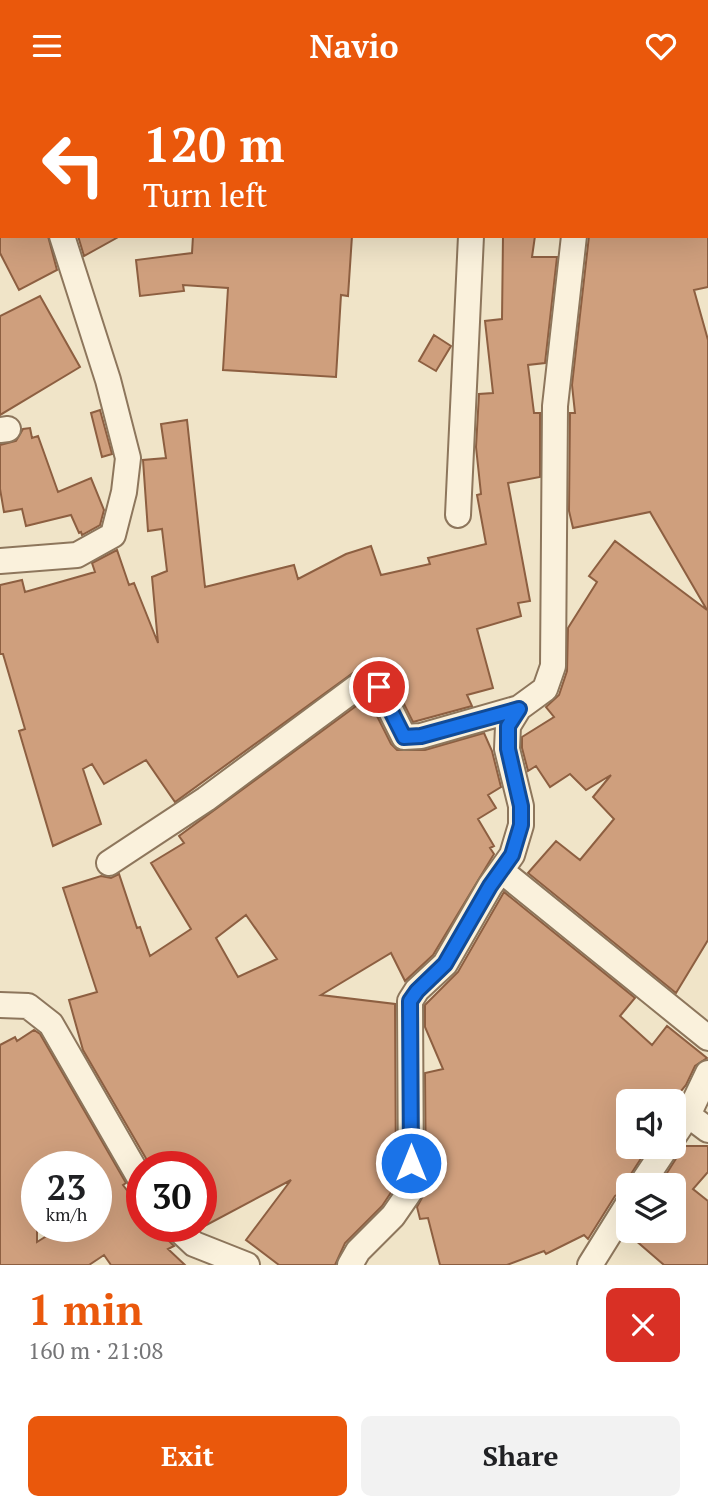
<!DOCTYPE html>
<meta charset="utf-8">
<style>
body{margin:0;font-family:"PT Serif",serif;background:#f2f2f2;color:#202124;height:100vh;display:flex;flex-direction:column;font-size:26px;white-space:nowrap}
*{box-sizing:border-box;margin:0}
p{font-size:23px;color:#757577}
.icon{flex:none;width:38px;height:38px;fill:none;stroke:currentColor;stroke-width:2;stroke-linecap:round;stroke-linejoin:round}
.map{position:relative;height:1174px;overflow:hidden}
.drawer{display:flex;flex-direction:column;background:#fff;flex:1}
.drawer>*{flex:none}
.top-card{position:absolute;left:0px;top:0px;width:709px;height:147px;box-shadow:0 7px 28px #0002;background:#ea580c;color:#fff;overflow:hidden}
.controls{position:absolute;left:616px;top:998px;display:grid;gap:14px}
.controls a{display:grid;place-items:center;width:70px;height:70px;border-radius:10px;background:#fff;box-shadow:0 7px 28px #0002;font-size:35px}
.speed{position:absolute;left:21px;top:1060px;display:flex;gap:14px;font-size:35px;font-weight:700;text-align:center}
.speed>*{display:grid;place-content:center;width:91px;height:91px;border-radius:50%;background:#fff;box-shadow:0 7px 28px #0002;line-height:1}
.speed small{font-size:18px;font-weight:400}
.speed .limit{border:10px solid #d22;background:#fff;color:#111}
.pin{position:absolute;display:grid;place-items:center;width:60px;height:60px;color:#fff;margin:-30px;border:4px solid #fff;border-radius:50%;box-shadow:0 2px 7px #0007}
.me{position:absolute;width:77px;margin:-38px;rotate:0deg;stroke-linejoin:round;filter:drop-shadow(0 0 5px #0008)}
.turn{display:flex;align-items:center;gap:24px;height:147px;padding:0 28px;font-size:32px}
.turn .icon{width:91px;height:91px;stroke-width:2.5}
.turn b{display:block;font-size:49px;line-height:60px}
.round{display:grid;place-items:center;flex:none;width:74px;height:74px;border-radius:10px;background:#f2f2f2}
.overview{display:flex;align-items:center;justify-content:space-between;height:119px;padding:0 28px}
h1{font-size:42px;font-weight:600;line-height:52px;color:#ea580c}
.action{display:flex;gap:14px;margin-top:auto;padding:14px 28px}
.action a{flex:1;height:80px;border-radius:10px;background:#ea580c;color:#fff;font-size:28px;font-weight:600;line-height:80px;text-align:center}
.action a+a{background:#f2f2f2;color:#202124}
header{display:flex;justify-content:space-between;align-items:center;height:91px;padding:0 28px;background:#ea580c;color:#fff;font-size:32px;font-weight:600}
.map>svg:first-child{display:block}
</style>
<header><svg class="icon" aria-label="menu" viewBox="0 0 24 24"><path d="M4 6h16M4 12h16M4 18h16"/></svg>Navio<svg class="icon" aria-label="heart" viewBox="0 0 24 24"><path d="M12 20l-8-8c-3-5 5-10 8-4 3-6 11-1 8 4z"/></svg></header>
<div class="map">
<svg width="708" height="1174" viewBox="0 0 708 1174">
<rect width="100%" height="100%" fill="#f0e4c8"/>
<path fill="#cf9f7d" stroke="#8d5f41" stroke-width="2" fill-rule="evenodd" d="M0 145H48L57 179 19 199 0 162Z
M78 145H120L84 165Z
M193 145H352L348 205 341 204 336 286 223 279 228 197 183 194 184 200 140 205 136 169 192 162Z
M503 145H535L532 166H557L545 272 528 274 534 322H540V386L508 392 530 510 518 512 521 525 477 538 493 597 467 604 472 615 413 631 392 589 385 583 369 578 353 582 175 711 146 669 104 693 92 673 83 678 101 733 53 755 19 640 25 638 3 563H0V494L22 489 25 501 95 481 92 472 117 459 129 494 134 492 158 552 152 486 167 480 162 438 148 440 143 369 166 367 161 333 187 329 205 496 294 474 298 488 346 463 371 455 381 484 430 473 428 467 486 453 477 404 481 403 476 356 479 303 493 302 485 230 502 228Z
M589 145H708V196L694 199 708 249V849L676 902 528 782 556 750 580 769 614 728 593 706 611 684 586 699 570 683 550 696 536 675 528 680 522 657V646L554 626 546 616 559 604 567 580 568 537 597 491 589 485 615 450 707 519 650 421 573 437 569 420 570 322H575L572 294Z
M40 205 80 276 0 324V225Z
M434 244 451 255 436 280 419 270Z
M100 319 112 363 102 366 91 322Z
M30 337 32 347 38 345 58 401 91 387 104 419 100 434 82 444 81 441 79 442 71 424 26 435 22 418 4 421 0 398V354L16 350 23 338Z
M369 609 391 653 397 659H425L484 642 492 660 501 696 488 704 496 717 478 728 494 755 490 757 494 763 433 864 405 890 391 862 321 904 395 913 396 1094 382 1115 345 1152 335 1174H279L246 1149 291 1089 199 1138 197 1136H201V1076H151L83 959 69 909 97 901 63 797 101 785 111 787 119 783 137 837 140 836 150 865 191 838 151 772 184 752 179 745 363 610ZM246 824 277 868 238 886 216 847Z
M504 801 635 907 620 925 652 954 667 935 707 967 695 975 686 994 673 1010H628V1055H649L629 1086 627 1098 615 1105 588 1148 584 1144 546 1163 544 1160 507 1174H440L428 1127 420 1128 417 1116 426 1099 425 982 443 978 425 936V914L458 881Z
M34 939 40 943 126 1092 123 1094 142 1119V1136H162L165 1146 174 1155 168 1158 185 1174H111L104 1164 89 1174H0V954L15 946 17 950ZM37 1076H96V1136H61L37 1151Z
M684 1055H708V1081L693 1098 708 1110V1174H664L627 1142 629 1139H674V1094L665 1085Z"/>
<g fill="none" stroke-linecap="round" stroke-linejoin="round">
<g stroke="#8d765c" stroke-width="28">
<path id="minor" d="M549 0V2
M479 2V0
M0 40 2 42
M0 339 8 338
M458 424 471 145
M0 470 77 464 113 444 124 401 128 367 108 289 62 145
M109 772 206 708 357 596 371 593 379 596 404 646 421 645 519 617
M503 781 708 947
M0 914 28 915 51 933 142 1091
M688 1024 708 1039
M674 1045 688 1024 708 982
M641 1094 667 1055
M176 1136 194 1153 247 1174
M350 1174 358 1160 393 1125 411 1099 410 910 417 899 445 873 490 795 512 764 521 734V715L507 658 508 635 519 617 545 598 553 575 555 315 574 145
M590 1174 628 1113"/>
</g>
<use href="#minor" stroke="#faf1dc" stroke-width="24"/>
</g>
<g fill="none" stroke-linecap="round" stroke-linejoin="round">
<g stroke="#114b97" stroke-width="18">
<path id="route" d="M379 596 404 646 421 645 519 618 508 635V658L521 715V734L512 764 490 795 445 873 417 900 410 910 411 1072"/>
</g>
<use href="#route" stroke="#1a73e8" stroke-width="12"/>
</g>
</svg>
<div class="controls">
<a><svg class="icon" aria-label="sound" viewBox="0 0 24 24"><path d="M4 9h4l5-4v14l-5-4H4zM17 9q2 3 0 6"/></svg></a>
<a><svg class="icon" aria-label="layers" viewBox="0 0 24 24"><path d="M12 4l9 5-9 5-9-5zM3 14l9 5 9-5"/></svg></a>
</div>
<div class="speed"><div>23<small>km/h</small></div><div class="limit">30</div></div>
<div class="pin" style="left:379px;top:596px;background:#d93025"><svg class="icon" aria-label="arrive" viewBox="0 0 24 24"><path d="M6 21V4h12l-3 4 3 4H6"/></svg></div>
<svg class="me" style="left:411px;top:1072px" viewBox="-20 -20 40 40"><circle r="17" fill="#1a73e8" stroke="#fff" stroke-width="3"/><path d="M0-11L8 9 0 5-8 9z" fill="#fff"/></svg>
<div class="top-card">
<div class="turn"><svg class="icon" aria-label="left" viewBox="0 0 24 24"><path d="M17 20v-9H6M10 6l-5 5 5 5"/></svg><div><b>120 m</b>Turn left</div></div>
</div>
</div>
<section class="drawer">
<div class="overview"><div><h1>1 min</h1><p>160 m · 21:08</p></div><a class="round" style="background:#d93025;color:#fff"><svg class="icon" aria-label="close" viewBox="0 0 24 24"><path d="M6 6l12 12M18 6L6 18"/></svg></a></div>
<div class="action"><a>Exit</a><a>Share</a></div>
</section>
